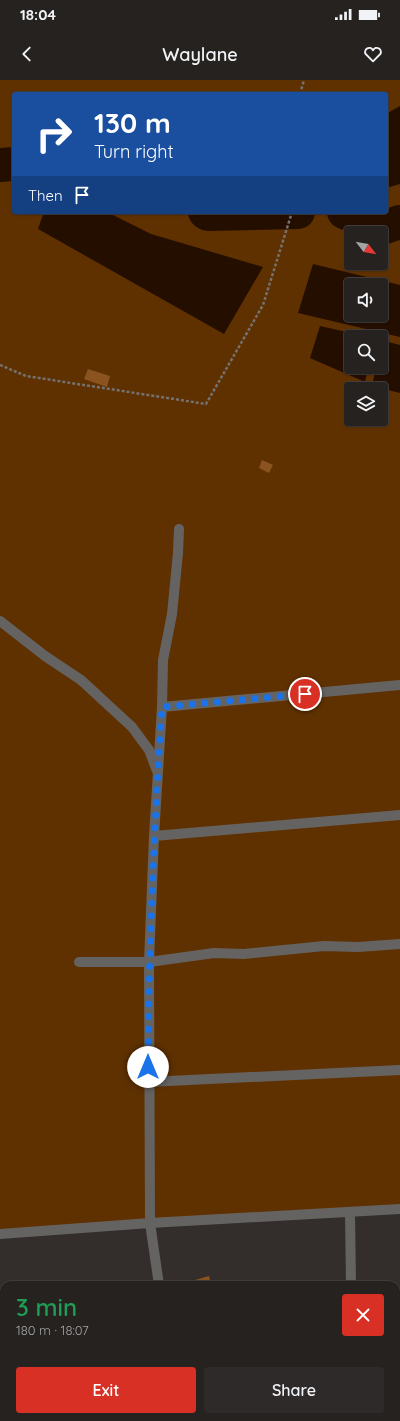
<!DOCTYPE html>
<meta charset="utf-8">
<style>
body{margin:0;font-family:Quicksand,sans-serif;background:#2e2a29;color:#f1f3f6;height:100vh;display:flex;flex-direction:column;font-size:15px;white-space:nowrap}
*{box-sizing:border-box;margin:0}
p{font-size:13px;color:#a4a4a5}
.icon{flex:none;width:22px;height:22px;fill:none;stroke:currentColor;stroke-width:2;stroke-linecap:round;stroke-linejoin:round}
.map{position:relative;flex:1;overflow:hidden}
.drawer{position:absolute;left:0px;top:1201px;width:400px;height:140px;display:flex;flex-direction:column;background:#262220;border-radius:12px 12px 0 0;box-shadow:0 1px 3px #0004,0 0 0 1px #423f3e}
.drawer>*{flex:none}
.hud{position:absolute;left:12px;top:12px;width:376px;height:122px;border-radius:4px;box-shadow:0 1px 3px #0004,0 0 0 1px #423f3e;background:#1a4fa0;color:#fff;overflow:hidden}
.needle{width:26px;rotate:121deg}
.controls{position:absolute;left:344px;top:146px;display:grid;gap:8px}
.controls a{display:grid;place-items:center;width:44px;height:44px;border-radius:4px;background:#262220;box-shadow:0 1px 3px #0004,0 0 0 1px #423f3e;font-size:20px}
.pin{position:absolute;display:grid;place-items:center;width:34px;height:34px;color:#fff;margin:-17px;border:2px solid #fff;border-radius:50%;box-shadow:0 1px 4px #0007}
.me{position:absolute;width:44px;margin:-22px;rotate:0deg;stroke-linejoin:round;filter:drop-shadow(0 0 3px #0008)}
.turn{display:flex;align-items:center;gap:14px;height:84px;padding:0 16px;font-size:18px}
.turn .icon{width:52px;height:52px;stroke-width:2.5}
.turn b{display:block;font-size:28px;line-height:34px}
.then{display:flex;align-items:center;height:38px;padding:0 16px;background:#0003;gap:8px;font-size:15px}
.round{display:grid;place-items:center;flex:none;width:42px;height:42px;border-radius:4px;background:#2e2a29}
.summary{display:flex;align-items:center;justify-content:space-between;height:68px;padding:0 16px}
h1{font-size:24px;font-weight:600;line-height:30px;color:#1e9e55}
.action{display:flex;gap:8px;margin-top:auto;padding:8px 16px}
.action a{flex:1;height:46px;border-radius:4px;background:#d93025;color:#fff;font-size:16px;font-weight:600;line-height:46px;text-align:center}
.action a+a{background:#2e2a29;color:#f1f3f6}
.status{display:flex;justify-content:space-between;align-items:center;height:28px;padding:0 20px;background:#262220;direction:ltr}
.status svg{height:11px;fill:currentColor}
header{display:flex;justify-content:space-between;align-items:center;height:52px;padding:0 16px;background:#262220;font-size:18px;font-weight:600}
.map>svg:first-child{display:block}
</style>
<div class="status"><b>18:04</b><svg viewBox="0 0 49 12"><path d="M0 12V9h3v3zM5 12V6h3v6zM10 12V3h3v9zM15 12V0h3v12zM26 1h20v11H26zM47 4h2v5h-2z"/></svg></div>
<header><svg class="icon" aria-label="back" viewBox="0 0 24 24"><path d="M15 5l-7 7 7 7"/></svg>Waylane<svg class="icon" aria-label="heart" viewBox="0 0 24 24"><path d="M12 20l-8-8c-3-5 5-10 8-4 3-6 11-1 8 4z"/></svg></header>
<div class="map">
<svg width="400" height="1341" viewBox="0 0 400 1341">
<rect width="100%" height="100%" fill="#332e2b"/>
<path fill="#5f3100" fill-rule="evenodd" d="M0 0H400V1129L0 1154ZM14 14H386V132H14ZM351 153H381V183H351ZM351 205H381V235H351ZM351 257H381V287H351ZM351 309H381V339H351Z"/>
<path fill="#240e00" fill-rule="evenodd" d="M400 26V104L386 108V34Z
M44 132H107L151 154 263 187 224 254 38 149Z
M313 184 400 205V257L298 233ZM351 205H381V235H351Z
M320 246 369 257H351V287H368L365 302 310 278Z
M381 260 400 265V313L372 306 376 287H381Z"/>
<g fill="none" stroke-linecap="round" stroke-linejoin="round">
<path stroke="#240e00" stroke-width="34" d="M0 85 14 84
M205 132 208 134 298 132
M344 132 382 148 400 142"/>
</g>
<path fill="#8a531f" d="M88 289 110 296 107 307 84 299Z
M262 380 273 385 269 393 259 388Z
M209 1196 211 1205H196L195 1200Z"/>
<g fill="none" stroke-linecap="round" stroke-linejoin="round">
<path stroke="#75716f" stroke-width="2.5" stroke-dasharray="3 2" stroke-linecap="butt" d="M300 14 304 0
M0 285 26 296 206 324 263 225 292 132"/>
<path stroke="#656361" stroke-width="10" d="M0 541 45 576 81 600 132 647 149 670 157 691
M162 627 400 605
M154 756 400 735
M79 882H149L214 873 244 874 324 866 358 867 400 864
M148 1002 400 990
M350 1132 351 1205
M0 1154 150 1143 400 1129
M159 1205 150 1143 149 882 154 756 162 627 163 580 172 534 178 473 179 449
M0 1314H4
M396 1320H400
M176 1337 177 1341"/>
</g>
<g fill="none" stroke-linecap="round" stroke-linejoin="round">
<path stroke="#1a73e8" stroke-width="7" stroke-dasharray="0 12.6" d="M148 987C149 867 154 747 162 627L305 614"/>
</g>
</svg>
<div class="controls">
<a><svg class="needle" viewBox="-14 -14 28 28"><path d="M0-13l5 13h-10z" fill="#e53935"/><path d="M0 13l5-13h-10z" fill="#a4a4a5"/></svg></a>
<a><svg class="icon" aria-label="sound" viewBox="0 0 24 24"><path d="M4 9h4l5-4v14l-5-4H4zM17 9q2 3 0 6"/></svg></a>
<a><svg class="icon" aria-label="search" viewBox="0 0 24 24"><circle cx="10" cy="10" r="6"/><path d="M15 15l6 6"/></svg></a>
<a><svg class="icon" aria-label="layers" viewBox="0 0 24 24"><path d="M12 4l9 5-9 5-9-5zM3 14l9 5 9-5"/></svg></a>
</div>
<div class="pin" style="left:305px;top:614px;background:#d93025"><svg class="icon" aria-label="arrive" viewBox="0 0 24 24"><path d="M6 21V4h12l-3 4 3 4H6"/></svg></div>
<svg class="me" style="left:148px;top:987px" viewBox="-20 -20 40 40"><circle r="19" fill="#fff"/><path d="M0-13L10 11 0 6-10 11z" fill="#1a73e8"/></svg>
<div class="hud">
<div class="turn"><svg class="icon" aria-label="right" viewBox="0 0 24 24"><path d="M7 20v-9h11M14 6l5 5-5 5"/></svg><div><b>130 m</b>Turn right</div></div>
<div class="then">Then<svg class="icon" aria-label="arrive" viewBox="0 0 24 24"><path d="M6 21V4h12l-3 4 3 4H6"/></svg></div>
</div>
<section class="drawer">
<div class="summary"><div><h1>3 min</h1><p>180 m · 18:07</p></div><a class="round" style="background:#d93025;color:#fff"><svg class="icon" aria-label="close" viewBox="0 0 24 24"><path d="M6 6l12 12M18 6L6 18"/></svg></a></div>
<div class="action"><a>Exit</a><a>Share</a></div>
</section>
</div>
